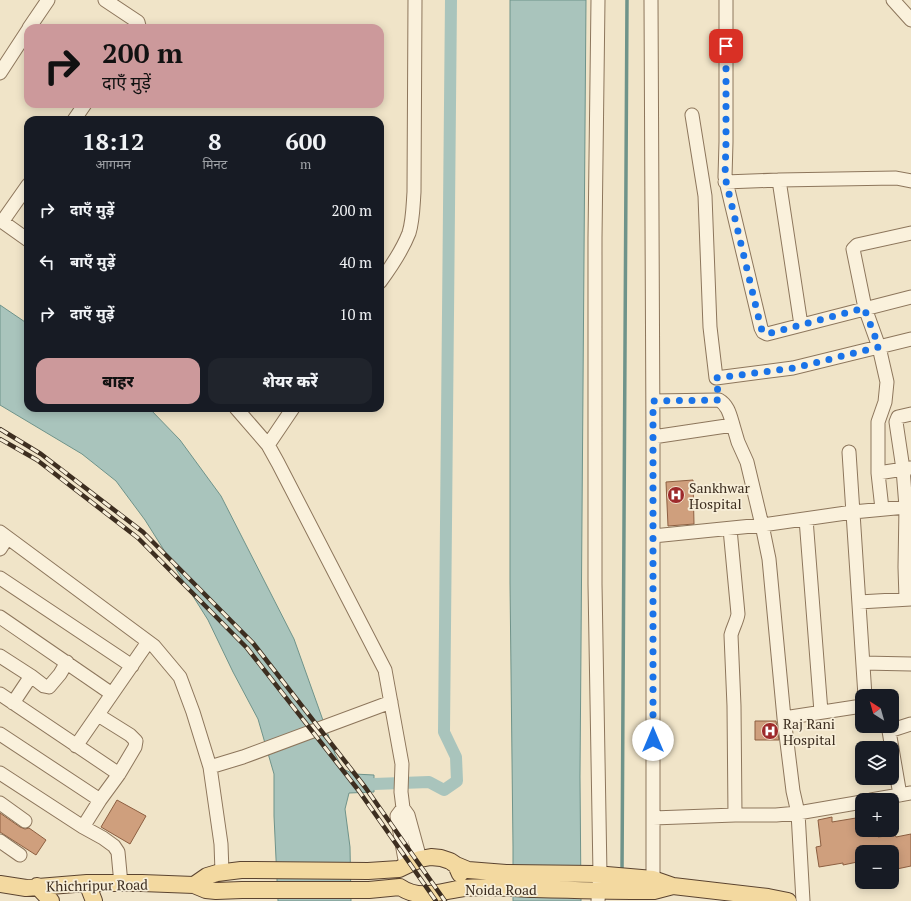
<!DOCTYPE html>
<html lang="hi">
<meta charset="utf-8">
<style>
body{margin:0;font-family:"PT Serif","Noto Sans Devanagari",serif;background:#20242c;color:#f1f3f6;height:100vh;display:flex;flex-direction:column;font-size:15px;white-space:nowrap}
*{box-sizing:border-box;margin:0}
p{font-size:13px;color:#9ea1a6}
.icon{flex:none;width:22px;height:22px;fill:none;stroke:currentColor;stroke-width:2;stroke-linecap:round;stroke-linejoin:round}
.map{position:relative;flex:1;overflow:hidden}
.details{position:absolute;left:24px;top:116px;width:360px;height:296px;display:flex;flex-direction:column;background:#171b24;border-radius:12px;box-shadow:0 2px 10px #0003}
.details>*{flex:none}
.top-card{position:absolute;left:24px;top:24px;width:360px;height:84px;border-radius:12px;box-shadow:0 2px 10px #0003;background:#cc999b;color:#111;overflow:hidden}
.needle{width:26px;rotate:323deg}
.fabs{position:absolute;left:855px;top:689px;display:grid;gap:8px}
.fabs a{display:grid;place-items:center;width:44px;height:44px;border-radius:8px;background:#171b24;box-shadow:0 2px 10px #0003;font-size:20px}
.pin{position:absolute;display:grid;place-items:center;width:34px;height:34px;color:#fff;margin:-17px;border-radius:8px;box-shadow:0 2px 6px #0006}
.me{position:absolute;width:44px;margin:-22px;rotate:0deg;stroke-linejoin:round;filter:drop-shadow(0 0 3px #0008)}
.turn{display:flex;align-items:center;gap:14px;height:84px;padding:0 12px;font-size:18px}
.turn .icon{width:52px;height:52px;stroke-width:2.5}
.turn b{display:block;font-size:28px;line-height:34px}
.eta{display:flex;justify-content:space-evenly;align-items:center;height:68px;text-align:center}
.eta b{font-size:24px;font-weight:800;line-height:28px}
.action{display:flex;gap:8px;margin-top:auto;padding:8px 12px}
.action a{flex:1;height:46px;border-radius:12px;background:#cc999b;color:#111;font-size:16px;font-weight:800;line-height:46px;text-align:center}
.action a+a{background:#20242c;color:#f1f3f6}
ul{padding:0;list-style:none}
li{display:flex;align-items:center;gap:12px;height:52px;padding:0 12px}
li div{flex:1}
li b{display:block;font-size:15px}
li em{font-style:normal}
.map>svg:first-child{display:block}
</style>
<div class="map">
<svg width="911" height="901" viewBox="0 0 911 901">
<rect width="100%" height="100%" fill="#f0e4c8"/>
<path fill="#a9c4bc" stroke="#6f938a" d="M510 0H586L580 777 581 901H513V847L510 583Z
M0 305 28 324V408H149L180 440 221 496 294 639 335 754 343 769 354 774 374 775V792L349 793 345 809 350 847 351 901H278L274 816V774L258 719 233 672 208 620 145 520 116 481 82 454 0 405Z"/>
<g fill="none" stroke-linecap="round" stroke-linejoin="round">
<path stroke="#6f938a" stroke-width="3.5" d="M622 873 627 0"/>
<path stroke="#a9c4bc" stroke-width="12" d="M374 784 429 782 444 790 457 781 456 757 444 732 451 0"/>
</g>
<path fill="#cf9f7d" stroke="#8d5f41" d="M693 480 694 524 668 526 666 482Z
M755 721H776L779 740H755Z
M117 800 146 816 130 844 101 827Z
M0 813 20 827 25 829 29 828 46 840 36 855 0 832Z
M832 817V822L862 817V830H876L878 837 895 835 896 837 911 834V866L892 870V852H862V861L843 865V863L819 867 816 847 821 846 818 820Z"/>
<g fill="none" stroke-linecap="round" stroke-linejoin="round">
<g stroke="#8d765c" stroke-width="15">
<path id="minor" d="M105 0 138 22 139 26 138 28
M651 0 653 437V879
M726 0V142L725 177 761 328 763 332 767 334 911 297
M893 0 911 20
M29 28 48 0
M0 73 28 30
M692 115 705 196 710 327 716 378 793 368 911 339
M74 120 85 104
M779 180 801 325
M725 182 779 180 896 178 911 181
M0 220 28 240
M2 222 28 185
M380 282C391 267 402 251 409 233 413 220 413 206 414 192L415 0
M653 401 719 400C728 405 730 415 733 425
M236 408 268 445 278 463 385 670 402 764 401 792 403 808 408 815 420 859
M653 437 733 425 738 442 747 462 762 525 769 559 784 718 793 791 798 813 776 815H735L653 818
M268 445 293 408
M849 452 865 696
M878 473 911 468
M882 509 878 473V422L885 402 887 382 879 347 865 308 853 249 857 245 911 233
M806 519 821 712
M730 529 738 614C737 621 733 627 731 635L734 706 735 815
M0 532 154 646 180 677 193 712 210 767 221 844 222 872
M653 536 762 525 853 512 906 507
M0 549 7 538
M0 578 132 666
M906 599 905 567 906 507 903 469 896 422 898 417 911 414
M859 602 911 599
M0 617 112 694
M0 656 31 676 44 686 49 687 60 674 67 662
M863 663 911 664
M0 694 119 774
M13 703 31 676
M784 718 862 706
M0 734 100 800
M76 746 148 642
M210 767 243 757 391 702
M0 773 83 827 103 838 114 846 118 852 121 884
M900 795 889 731 911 724
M871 800 911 793
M0 803 25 821
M403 808 397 816 406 865
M83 827 100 800 119 774 135 747 136 741 130 735 98 715
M0 841 20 855
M598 901 600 874 595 584V238L598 0
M803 901 798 813 862 802"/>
</g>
<g stroke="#5b4430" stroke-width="18">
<path id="major" d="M456 865 468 870 506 873 595 874 653 879 673 886 768 897 788 901
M87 883 94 901
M0 884 26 888 87 883H142L194 885 206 890 216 891 242 890H369L400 887C420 901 442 891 464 888 486 886 509 888 531 889 568 890 604 891 641 891H654L673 886
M194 885 207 876 217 873 241 870 368 871 399 869 420 859 431 857 441 858 450 861 456 865 460 874
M37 886 51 901"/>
</g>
<use href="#minor" stroke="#faf1dc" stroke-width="13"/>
<use href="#major" stroke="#f3d9a0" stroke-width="16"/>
<g stroke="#3d2e20" stroke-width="4.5">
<path id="rail" d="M0 429 41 454 143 532 253 643 365 787 445 901
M0 439 37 460 138 538 247 648 359 791 436 901"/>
</g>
<use href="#rail" stroke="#f7eed8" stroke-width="3" stroke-dasharray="9" stroke-linecap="butt"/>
</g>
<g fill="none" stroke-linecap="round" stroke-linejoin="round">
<path stroke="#1a73e8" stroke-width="7" stroke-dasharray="0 12.6" d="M653 740V401L719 400 716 378 794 368 879 347 864 308 767 334 763 332 761 328 725 177 726 142V46"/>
</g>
<defs>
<g id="hospital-disc" transform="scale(0.9)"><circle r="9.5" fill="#9e2a2b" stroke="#f7eed8"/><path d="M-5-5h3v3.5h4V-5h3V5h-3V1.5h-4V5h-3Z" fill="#fff"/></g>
</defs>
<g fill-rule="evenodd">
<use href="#hospital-disc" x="676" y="495"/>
<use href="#hospital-disc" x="770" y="731"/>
</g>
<g text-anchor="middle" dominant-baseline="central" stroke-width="3.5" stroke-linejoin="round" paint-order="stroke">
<g font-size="14" fill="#3d2e20" stroke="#f7eed8" text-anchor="start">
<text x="689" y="487">Sankhwar<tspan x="689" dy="16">Hospital</tspan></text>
<text x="783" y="723">Raj Rani<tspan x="783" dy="16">Hospital</tspan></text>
</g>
<g font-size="14" fill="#3d2e20" stroke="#f7eed8">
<text transform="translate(97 885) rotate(-1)">Khichripur Road</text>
<text x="501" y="889">Noida Road</text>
</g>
</g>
</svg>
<div class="fabs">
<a><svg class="needle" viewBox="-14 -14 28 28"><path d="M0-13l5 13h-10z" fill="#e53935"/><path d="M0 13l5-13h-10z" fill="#9ea1a6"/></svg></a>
<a><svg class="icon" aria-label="layers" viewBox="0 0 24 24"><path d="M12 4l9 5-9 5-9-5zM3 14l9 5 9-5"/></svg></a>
<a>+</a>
<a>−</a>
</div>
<div class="pin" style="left:726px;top:46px;background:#d93025"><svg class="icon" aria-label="arrive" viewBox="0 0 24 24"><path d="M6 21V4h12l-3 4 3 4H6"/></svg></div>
<svg class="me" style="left:653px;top:740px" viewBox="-20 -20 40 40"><circle r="19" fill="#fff"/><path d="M0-13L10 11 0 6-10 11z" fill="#1a73e8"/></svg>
<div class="top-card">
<div class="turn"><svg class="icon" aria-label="right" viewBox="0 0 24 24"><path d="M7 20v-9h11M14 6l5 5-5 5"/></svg><div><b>200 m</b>दाएँ मुड़ें</div></div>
</div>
<section class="details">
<div class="eta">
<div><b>18:12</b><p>आगमन</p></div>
<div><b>8</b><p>मिनट</p></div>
<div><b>600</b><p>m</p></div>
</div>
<ul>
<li><svg class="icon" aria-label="right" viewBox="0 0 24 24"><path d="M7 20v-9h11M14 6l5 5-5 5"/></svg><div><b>दाएँ मुड़ें</b></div><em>200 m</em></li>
<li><svg class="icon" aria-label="left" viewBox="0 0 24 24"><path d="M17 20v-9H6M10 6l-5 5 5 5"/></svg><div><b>बाएँ मुड़ें</b></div><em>40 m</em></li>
<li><svg class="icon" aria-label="right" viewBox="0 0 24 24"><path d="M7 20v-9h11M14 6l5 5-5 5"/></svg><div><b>दाएँ मुड़ें</b></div><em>10 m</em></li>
</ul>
<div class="action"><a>बाहर</a><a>शेयर करें</a></div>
</section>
</div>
